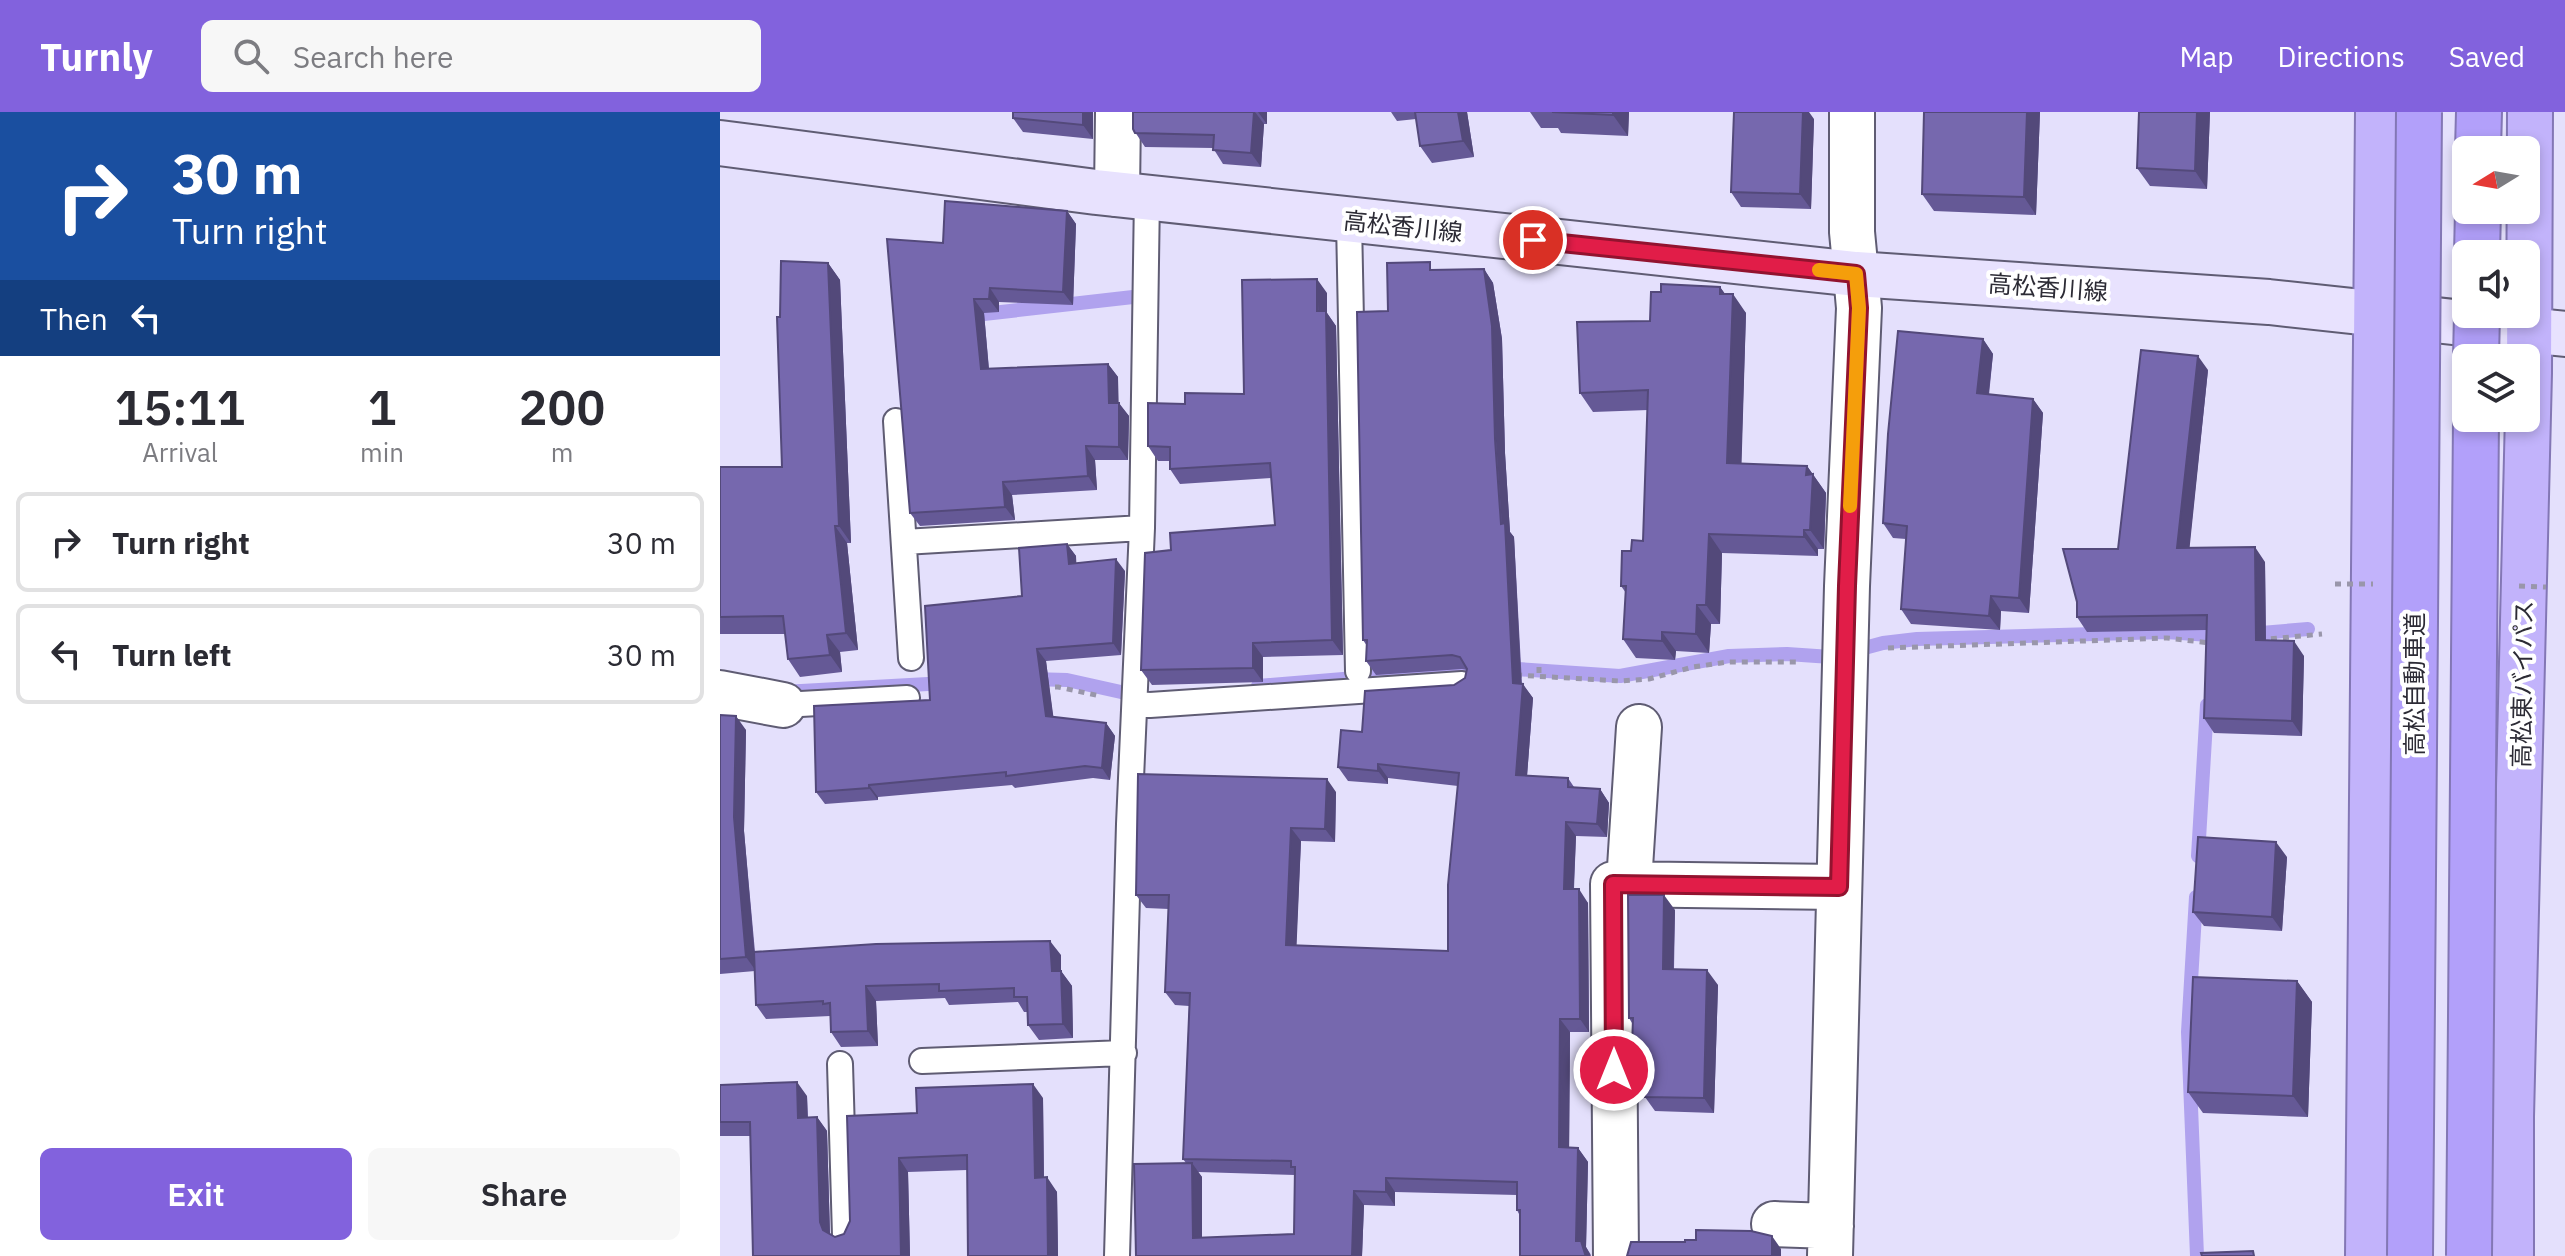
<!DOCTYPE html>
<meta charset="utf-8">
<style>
body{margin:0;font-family:"IBM Plex Sans","Noto Sans JP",sans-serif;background:#f7f7f7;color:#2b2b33;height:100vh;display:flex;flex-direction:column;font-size:30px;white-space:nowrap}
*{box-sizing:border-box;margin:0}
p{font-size:26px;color:#7c7c81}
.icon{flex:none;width:44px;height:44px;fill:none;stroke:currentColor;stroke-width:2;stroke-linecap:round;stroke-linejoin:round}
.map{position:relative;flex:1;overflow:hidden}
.sheet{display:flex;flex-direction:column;background:#fff;width:720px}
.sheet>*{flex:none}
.guide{background:#1a4fa0;color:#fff;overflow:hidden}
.needle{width:52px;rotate:259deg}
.buttons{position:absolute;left:1732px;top:24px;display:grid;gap:16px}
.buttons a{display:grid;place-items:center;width:88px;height:88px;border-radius:12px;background:#fff;box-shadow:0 4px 12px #0003;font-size:40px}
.pin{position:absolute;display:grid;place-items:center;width:68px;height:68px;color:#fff;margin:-34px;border:4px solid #fff;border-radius:50%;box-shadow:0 2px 8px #0007}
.me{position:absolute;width:88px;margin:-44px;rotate:0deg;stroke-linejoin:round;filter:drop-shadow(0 0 6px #0008)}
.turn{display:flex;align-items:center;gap:28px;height:168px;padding:0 40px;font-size:36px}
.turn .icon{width:104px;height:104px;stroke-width:2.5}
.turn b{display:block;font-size:56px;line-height:68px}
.then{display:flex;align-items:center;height:76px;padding:0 40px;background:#0003;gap:16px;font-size:30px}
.eta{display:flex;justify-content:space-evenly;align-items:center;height:136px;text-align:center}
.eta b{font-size:48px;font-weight:600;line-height:56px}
.button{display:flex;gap:16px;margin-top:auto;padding:16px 40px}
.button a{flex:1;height:92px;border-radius:12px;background:#8262dd;color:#fff;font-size:32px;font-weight:600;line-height:92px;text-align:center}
.button a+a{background:#f7f7f7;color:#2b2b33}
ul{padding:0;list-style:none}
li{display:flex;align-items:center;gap:24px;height:100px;margin:0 16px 12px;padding:0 24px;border:4px solid #e1e1e2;border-radius:12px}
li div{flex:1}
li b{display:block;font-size:30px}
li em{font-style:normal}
header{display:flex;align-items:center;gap:48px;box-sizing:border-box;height:112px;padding:0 40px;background:#8262dd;color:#fff}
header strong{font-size:38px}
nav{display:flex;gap:44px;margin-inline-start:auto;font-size:28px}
.search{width:560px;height:72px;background:#f7f7f7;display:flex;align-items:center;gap:20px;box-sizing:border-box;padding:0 28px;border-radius:12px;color:#7c7c81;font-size:30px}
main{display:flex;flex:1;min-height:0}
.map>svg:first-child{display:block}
</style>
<header>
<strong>Turnly</strong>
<div class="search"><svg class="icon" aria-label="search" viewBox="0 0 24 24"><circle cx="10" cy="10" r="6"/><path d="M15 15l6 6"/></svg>Search here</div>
<nav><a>Map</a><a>Directions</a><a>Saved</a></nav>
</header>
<main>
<section class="sheet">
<div class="guide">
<div class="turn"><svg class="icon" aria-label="right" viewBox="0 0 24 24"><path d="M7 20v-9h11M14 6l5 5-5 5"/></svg><div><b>30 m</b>Turn right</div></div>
<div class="then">Then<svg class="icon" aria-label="left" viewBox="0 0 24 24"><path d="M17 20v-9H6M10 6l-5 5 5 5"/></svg></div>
</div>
<div class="eta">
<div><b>15:11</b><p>Arrival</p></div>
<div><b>1</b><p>min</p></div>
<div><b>200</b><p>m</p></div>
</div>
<ul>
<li><svg class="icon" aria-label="right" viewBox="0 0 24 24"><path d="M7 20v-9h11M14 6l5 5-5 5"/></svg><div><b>Turn right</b></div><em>30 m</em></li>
<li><svg class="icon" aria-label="left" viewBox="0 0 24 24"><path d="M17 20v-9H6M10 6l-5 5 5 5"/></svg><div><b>Turn left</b></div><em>30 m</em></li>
</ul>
<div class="button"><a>Exit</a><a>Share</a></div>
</section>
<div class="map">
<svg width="1845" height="1144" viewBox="0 0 1845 1144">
<rect width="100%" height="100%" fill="#e4e0fc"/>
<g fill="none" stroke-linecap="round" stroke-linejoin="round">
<path stroke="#b0a2ee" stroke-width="14" d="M246 204 413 185
M1529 522 1588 517
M1137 538 1163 531 1197 527 1446 520 1504 524
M782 556 900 564 1009 544 1067 542 1111 545
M311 567 347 568 401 580
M538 574 757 556
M63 580 226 571
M1478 744 1487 593
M1476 785 1468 920 1477 1144"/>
<g stroke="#5f5c73" stroke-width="28">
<path id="service" d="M629 109 638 559
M176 309 191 546
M184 430 422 416
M416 592 430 593 742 572
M63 593 187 586
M202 949 404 941
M120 952 125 1124
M397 1144 409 712 422 416 427 84"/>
</g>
<g stroke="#5f5c73" stroke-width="48">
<path id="minor" d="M397 82 398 0
M0 581 63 593
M909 771 919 615
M1054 1112 1111 1114
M896 1144 893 772 1119 775
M1110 1144 1127 474 1139 196 1136 162"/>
</g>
<g stroke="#5f5c73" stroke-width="48">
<path id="tertiary" d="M1132 0V120L1136 162"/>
</g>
<g stroke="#5f5c73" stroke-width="48">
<path id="secondary" d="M0 31 376 80 1136 162 1549 190 1845 222"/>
</g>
<g stroke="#8377b5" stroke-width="48">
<path id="trunk" d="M1648 1144 1658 0
M1791 1144V1005L1809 261 1810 0"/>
</g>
<g stroke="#8377b5" stroke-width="48">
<path id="motorway" d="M1758 38 1759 0"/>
</g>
<path stroke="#9996aa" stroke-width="5" stroke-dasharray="6 6" stroke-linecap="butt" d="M1539 528 1602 522
M1168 536 1447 526 1490 531
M819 555V564
M796 563 900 569 929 567 973 555 1008 550H1080
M323 575H338L380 584"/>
<use href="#service" stroke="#fff" stroke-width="24"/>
<use href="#minor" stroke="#fff" stroke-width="44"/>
<use href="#tertiary" stroke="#fff" stroke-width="44"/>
<use href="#secondary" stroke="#e8e2fe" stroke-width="44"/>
<use href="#trunk" stroke="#c2b3fb" stroke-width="44"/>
<use href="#motorway" stroke="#b2a0fa" stroke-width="44"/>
<g stroke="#8377b5" stroke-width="48" stroke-linecap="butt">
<path id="motorway-bridge" d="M1757 142 1758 98
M1756 246 1757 202
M1690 1144 1699 0
M1749 1144 1756 306"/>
</g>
<path stroke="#9996aa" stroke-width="5" stroke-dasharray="6 6" stroke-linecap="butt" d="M1615 472H1653
M1799 474 1826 475"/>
<use href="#motorway-bridge" stroke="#b2a0fa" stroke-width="44"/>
</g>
<path fill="#655996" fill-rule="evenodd" d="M293 0H373V27L303 20 293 6Z
M413 0H547V12H544L541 55 503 52 493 36 425 35 413 17Z
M671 0H747L754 45 712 51 700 34 696 7 677 9Z
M810 0H909L908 24 841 21 838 16H821Z
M1204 0H1320L1316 103 1214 99 1202 82Z
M1419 0H1490L1487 77 1430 74 1417 56Z
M1094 7 1091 97 1021 95 1011 80Z
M347 99 356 112 353 193 279 190V200L264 201 269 257 388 252 398 265V291L409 304 408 348H375L377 378 292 383 295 408 200 414 190 401 223 131Z
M108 151 120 168 131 431H127L138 538 120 540 122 560 80 565 68 547 65 522H0V355H62L60 205Z
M764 157 773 171 782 227 785 341 790 420 794 425 802 572 813 586 807 664 848 666 854 675 880 677 889 691 887 725 856 724 854 777 868 791 869 920H850L849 1036H858L868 1050 866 1135 871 1143 800 1104 797 1098V1083L675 1080V1094L644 1093 642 1144H416L466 1051 463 1047 469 894 455 893 445 880 449 797 426 796 416 783 616 680 615 730 581 729 576 834 728 839 738 674 668 666V672L628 669 618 655 642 620 734 573 745 566 747 558 742 557 656 563 646 549 647 534 643 528 668 199 716 158ZM478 1060 575 1063 574 1122 482 1126V1065Z
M1000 175 1005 182 1026 201 1021 352 1087 354 1106 381 1104 437H1098V444L1002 441 1000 512H991L989 541 956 539 955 548 916 546 903 527 906 481 901 474 911 439 923 429 928 298 873 300 860 281 930 209 941 180Z
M607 181V201L616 214 623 543 543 545V570L432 573 421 558 451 438 555 413 551 366 460 372 450 357V349H438L428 334 465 292 524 282Z
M1263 227 1273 242 1269 283 1313 287 1323 301 1309 501 1281 499 1280 518 1191 512 1181 497 1186 427 1173 426 1163 411Z
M1488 258 1469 436 1545 450 1546 528 1584 544 1582 624 1494 621 1484 606 1487 518 1367 520 1357 505V490L1398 437Z
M347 432 356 444V451L405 459 401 543 326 549 333 605 386 611 395 624 390 668 373 666 295 676 292 673 158 685V688L105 692 96 680 210 588Z
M0 603 26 618 24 719 35 840 341 843V859L352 874 353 926 319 928 308 913V900H304L298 890 229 893 225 886 156 889 158 934 121 935 111 920 110 904 46 907 36 893 35 859 0 862Z
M1567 745 1562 819 1484 814 1473 800Z
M955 798 954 857 998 873 994 1001 935 999 925 985 926 950H922L912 935V911L909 906Z
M1577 869 1592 890 1588 1005 1483 1001 1468 980Z
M0 973 87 984 88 1006 97 1005 107 1019 110 1122 115 1125 124 1122 197 1001 323 986 324 1066 337 1080 338 1144H248L247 1058 188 1060 190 1144H33L30 1024H0Z"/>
<path fill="#53497a" d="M363 0H373V27L363 13Z
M534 0H535L544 12 541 55 531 41Z
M538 0H547V12Z
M738 0H747L754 45 743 29Z
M893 0H909L908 24 893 3Z
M1083 0H1089L1094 7 1091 97 1080 82Z
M1307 0H1320L1316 103 1304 85Z
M1477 0H1490L1487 77 1475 59Z
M347 99 356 112 353 193 343 180Z
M108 151 120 168 131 431 119 414Z
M764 157 773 171 782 227 785 341 790 420 794 425 802 585 803 572 813 586 806 677 796 663 793 571Z
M597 167 607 181V201L616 214 623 543 612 528Z
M1000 175 1013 193V182L1026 201 1021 370 1007 351Z
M270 176 279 190V200L269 187Z
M254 187 264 201 270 271 261 257Z
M1263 227 1273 242 1267 296 1257 281Z
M1478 244 1488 258 1468 451 1457 436Z
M388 252 398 265 399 304 389 291Z
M1313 287 1323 301 1309 501 1299 486Z
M399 291 409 304 408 348 399 335Z
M366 334 375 348 377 378 368 364Z
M1087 354 1106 381 1104 437 1090 418 1086 363Z
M283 370 292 383 295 408 285 395Z
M115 414 127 431 138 538 126 521Z
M1084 418 1098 437V444L1084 425Z
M989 422 1002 441 1000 512 986 493Z
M347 432 356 444 357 464 349 452Z
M1535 435 1545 450 1546 543 1536 528Z
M396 447 405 459 401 543 393 531Z
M1271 484 1281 499 1280 518 1269 504Z
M977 493 991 512 989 541 976 522Z
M942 520 956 539 955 548 942 529Z
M107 523 120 540 122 560 110 543Z
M1574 529 1584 544 1582 624 1572 609Z
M533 531 543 545V570L533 556Z
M317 537 326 549 335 617 326 604Z
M16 604 26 618 24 719 36 859 26 845 14 705Z
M386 611 395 624 390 668 382 656Z
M658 652 668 666V672L658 659Z
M607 667 616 680 615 730 605 717Z
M149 673 158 685V688L149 676Z
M880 677 889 691 887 725 877 712Z
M846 710 856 724 853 790 844 777Z
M571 716 581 729 576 847 566 833Z
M1556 730 1567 745 1562 819 1552 805Z
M859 777 868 791 869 920 860 907Z
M944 783 955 798 953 872 943 857Z
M330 829 341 843V859L352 874 353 926 343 912 332 859Z
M987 858 998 873 994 1001 984 986Z
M1577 869 1592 890 1588 1005 1573 984Z
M146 874 156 889 158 934 148 919Z
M840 907 850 920 849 1049 839 1035Z
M77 970 87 984 88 1020 78 1006Z
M313 972 323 986 324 1080 315 1066Z
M97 1005 107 1019 110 1124 103 1118 100 1110Z
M858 1036 868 1050 866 1135 871 1144H866L856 1129Z
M179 1046 188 1060 190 1144H181Z
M472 1051 482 1065V1140L473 1126Z
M327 1065 337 1080 338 1144H328Z
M666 1066 675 1080V1094L666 1080Z
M634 1079 644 1093 642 1144H632Z
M1052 1124 1061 1137V1144H1052Z"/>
<path fill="#7668ae" stroke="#53497a" stroke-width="2" d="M293 0H363V13L293 6Z
M413 0H534L531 41 493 38 494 23 415 21 413 17Z
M695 0H738L743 29 700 34Z
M832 0H893V3Z
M1014 0H1083L1080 82 1011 80Z
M1204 0H1307L1304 85 1202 82Z
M1419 0H1477L1475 59 1417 56Z
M225 89 347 99 343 180 270 176 269 187H254L261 257 388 252 389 291H399V335L366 334 368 364 283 370 285 395 190 401 167 127 223 131Z
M61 149 108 151 119 414H115L126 521 107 523 110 543 68 547 63 504 0 505V355H62L57 205H60Z
M710 150V158L764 157 772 214 775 327 781 412 785 411 793 571 803 572 796 663 848 666V675L880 677 877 712 846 710 844 777H859L860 907H840L839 1035 858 1036 856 1129H861L865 1142 866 1144H800V1098H797V1070L666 1066V1080L634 1079 632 1144H416L414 1052 472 1051 473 1126 574 1122 575 1055H571V1049L463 1047 470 881 445 880 449 783H416L418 662 607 667 605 717 571 716 566 833 728 839V773L739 661 658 652V659L618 655 621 618 642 620 645 579 734 573 745 566 747 557 740 545 732 543 646 549 647 528H643L637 200 668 199 667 151Z
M597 167V199H606L612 528 533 531V556L421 558 425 441 451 438 450 421 555 413 550 351 450 357V335L428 334V291L465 292V281L524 282 522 168Z
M941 172 1000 175V182H1013L1007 351 1087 354 1086 363 1093 362 1090 418H1084V425L989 422 986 493H977L976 522 942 520V529L903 527 906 474H901L902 439H911L912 428 923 429 928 278 860 281 857 210 930 209 931 180H941Z
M1178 219 1263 227 1257 281 1313 287 1299 486 1271 484 1269 504 1181 497 1187 414 1163 411 1168 322Z
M1421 238 1478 244 1457 436 1535 435 1536 528 1574 529 1572 609 1484 606 1487 503 1357 505V490L1343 437H1398Z
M347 432 349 452 396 447 393 531 317 537 326 604 386 611 382 656 365 654 286 664V660L149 673V676L96 680 94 594 210 588 205 494 302 484 299 436Z
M0 603 16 604 14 705 26 845 0 847Z
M1478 725 1556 730 1552 805 1473 800Z
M908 783H944L943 857 987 858 984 986 925 985 926 936 912 935 913 906H909Z
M330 829 332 859H341L343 912 308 913 307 885H294V876L219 879V872L146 874 148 919 111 920 110 891 103 892V889L36 893 34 840 156 832Z
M1473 865 1577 869 1573 984 1468 980Z
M77 970 78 1006 97 1005 100 1110 103 1118 115 1125 124 1122 130 1109 127 1004 197 1001 196 976 313 972 315 1066 327 1065 328 1144H248L247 1043 179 1046 181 1144H33L30 1010H0V973Z
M976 1118 1031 1119 1052 1124V1144H907L911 1130H965V1128H976Z
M1533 1139 1534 1144H1482L1481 1141Z"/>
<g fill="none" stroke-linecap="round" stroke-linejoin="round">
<g stroke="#92132f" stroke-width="20">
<path id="route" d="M813 128 1136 162 1139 196 1127 474 1119 775 893 772 894 958"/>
</g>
<use href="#route" stroke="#e11d48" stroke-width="14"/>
<path stroke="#f59e0b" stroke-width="14" d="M1099 158 1136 162 1139 196 1130 394"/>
</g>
<g text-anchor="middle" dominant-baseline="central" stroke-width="8" stroke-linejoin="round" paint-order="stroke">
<g font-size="24" fill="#2c2b35" stroke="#fff">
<text transform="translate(683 114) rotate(6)">高松香川線</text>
<text transform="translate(1328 175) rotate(4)">高松香川線</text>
<text transform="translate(1694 572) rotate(-90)">高松自動車道</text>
<text transform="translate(1802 572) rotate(-89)">高松東バイパス</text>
</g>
</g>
</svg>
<div class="buttons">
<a><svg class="needle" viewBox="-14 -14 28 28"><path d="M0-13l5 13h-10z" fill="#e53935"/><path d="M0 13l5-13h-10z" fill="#7c7c81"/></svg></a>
<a><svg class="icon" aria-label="sound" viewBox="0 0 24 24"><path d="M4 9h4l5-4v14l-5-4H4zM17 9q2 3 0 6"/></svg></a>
<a><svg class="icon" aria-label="layers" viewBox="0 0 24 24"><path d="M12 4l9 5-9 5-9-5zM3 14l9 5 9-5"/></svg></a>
</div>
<div class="pin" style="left:813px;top:128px;background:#d93025"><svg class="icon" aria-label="arrive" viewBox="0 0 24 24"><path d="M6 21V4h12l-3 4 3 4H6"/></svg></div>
<svg class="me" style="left:894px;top:958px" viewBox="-20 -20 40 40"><circle r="17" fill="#e11d48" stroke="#fff" stroke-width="3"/><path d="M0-11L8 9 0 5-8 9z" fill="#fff"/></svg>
</div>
</main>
